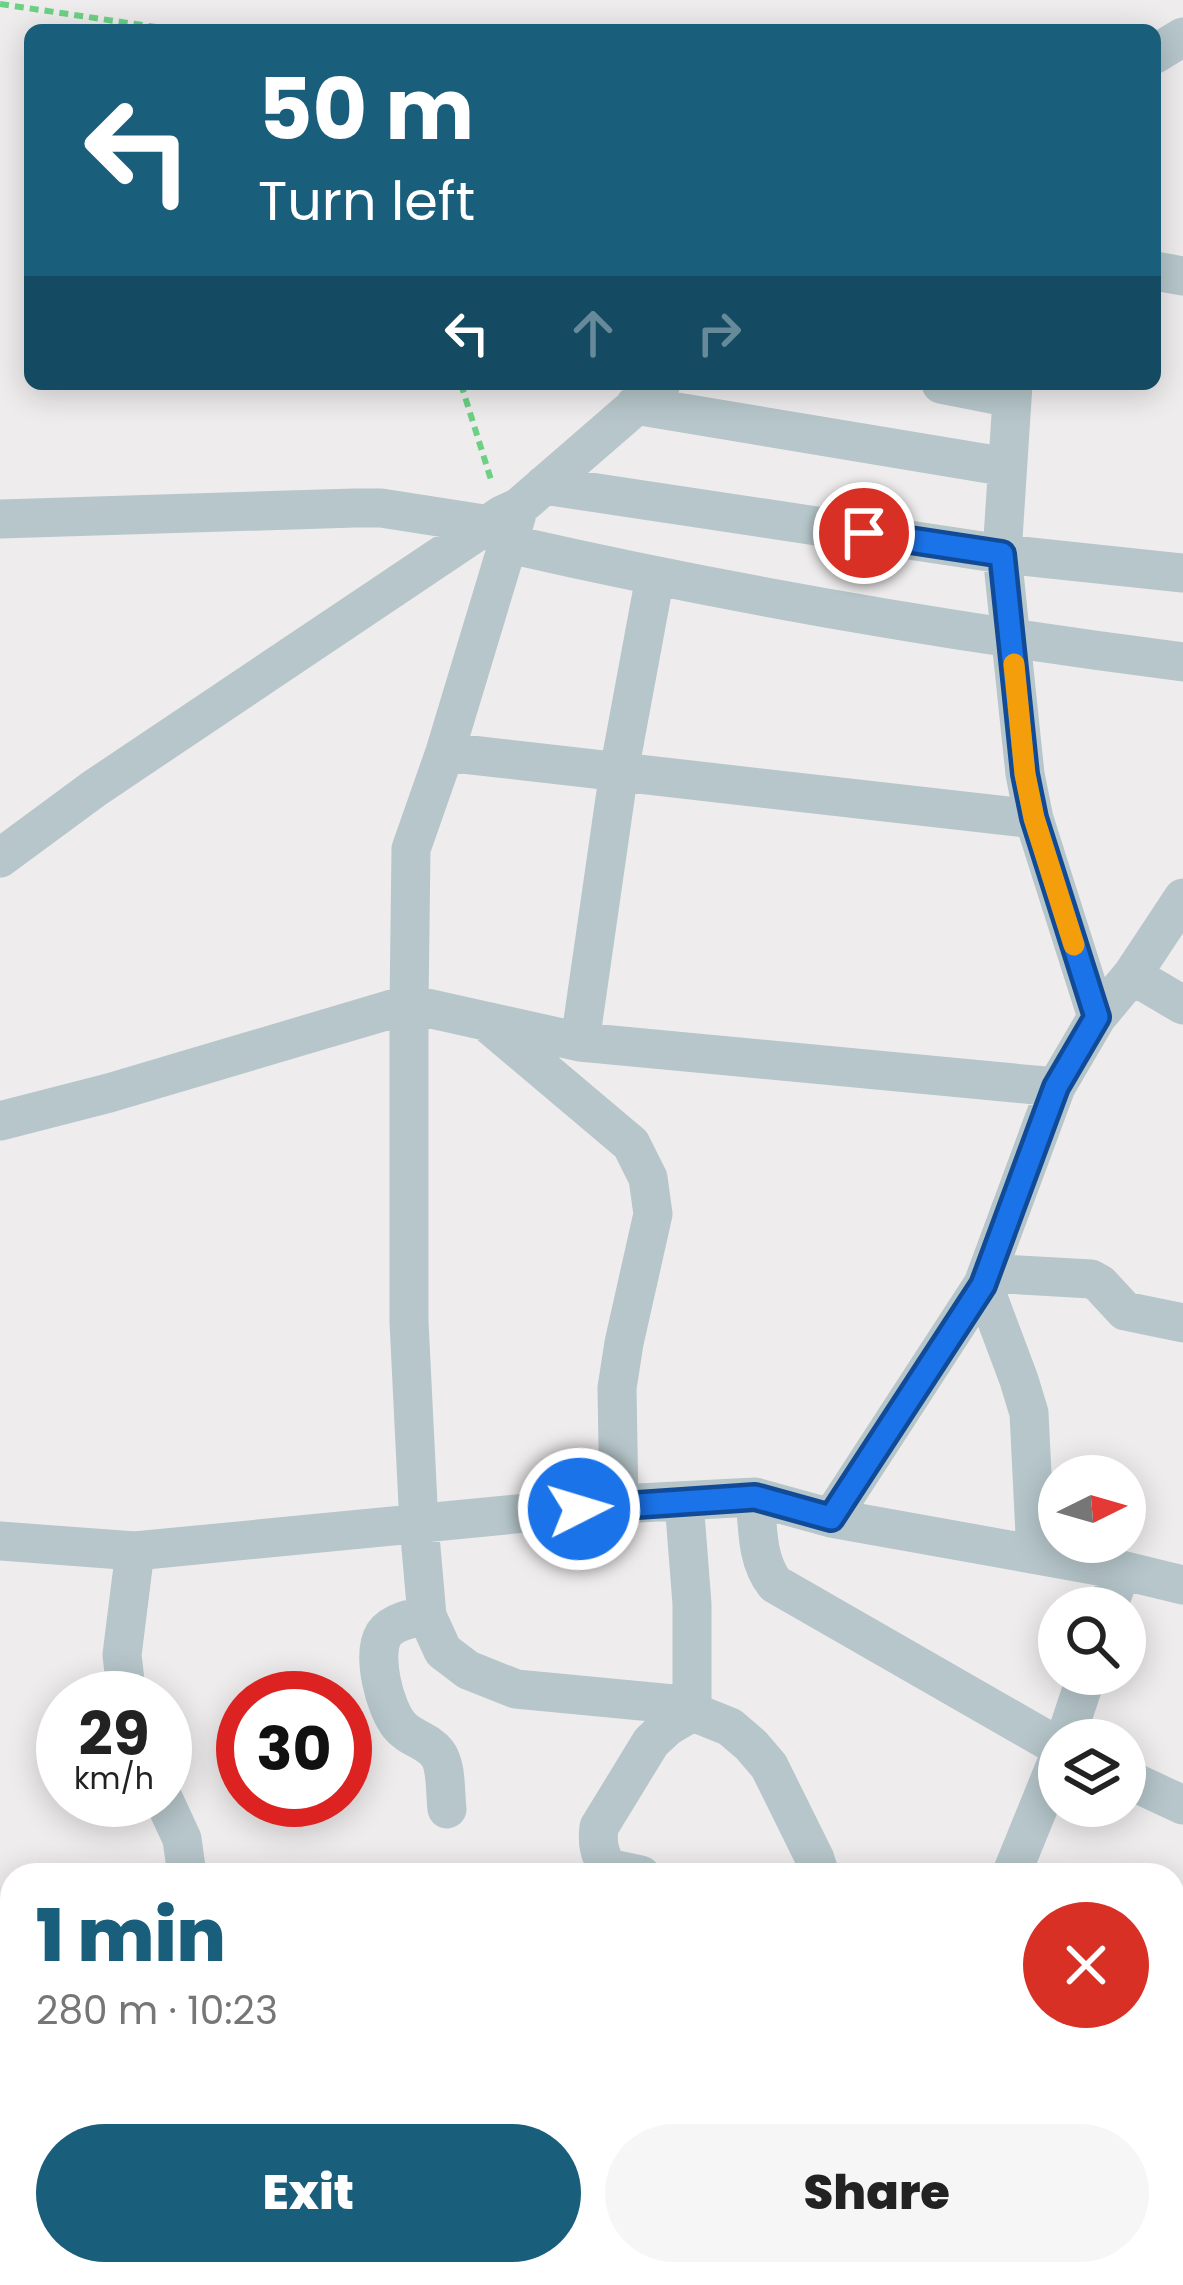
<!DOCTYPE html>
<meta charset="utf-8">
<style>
body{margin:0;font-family:Poppins,sans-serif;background:#f6f6f6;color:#222;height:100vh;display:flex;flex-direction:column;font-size:45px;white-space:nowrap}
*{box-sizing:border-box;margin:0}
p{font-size:39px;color:#767676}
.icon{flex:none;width:66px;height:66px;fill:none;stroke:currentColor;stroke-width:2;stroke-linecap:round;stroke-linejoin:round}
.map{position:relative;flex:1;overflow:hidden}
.details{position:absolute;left:0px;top:1863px;width:1185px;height:423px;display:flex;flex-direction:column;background:#fff;border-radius:36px 36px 0 0;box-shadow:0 6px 30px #0003}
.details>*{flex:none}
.top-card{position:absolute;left:24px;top:24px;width:1137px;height:366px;border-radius:18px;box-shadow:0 6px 30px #0003;background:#195e7b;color:#fff;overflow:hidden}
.needle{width:78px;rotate:85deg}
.fabs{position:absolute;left:1038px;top:1455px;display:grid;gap:24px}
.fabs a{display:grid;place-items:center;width:108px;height:108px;border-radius:50%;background:#fff;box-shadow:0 6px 30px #0003;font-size:60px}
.speed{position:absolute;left:36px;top:1671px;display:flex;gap:24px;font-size:60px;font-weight:700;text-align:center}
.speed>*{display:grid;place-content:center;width:156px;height:156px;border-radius:50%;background:#fff;box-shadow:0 6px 30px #0003;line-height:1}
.speed small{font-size:30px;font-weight:400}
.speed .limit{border:18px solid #d22;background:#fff;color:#111}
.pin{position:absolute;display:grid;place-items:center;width:102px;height:102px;color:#fff;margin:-51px;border:6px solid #fff;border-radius:50%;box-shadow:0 3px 12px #0007}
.me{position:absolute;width:132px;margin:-66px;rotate:85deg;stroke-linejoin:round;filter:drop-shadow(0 0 9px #0008)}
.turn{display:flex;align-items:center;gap:42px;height:252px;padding:0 36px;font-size:54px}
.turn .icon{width:156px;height:156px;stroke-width:2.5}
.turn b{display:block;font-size:84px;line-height:102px}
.lanes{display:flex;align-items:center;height:114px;padding:0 36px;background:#0003;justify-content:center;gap:60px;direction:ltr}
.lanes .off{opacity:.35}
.round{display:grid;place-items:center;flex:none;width:126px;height:126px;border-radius:63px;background:#f6f6f6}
.overview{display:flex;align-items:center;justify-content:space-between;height:204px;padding:0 36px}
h1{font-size:72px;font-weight:800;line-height:90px;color:#195e7b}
.primary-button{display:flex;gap:24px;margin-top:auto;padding:24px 36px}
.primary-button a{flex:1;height:138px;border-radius:72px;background:#195e7b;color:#fff;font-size:48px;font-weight:800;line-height:138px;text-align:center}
.primary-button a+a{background:#f6f6f6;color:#222}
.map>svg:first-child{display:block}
</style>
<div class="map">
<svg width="1183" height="2285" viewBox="0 0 1183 2285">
<rect width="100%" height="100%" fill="#efeced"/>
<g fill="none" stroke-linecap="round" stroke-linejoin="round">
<path stroke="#6cd184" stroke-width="6" stroke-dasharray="9 6" stroke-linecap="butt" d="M0 4 176 30
M461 384 492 483"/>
<path stroke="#b6c6ca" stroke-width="39" d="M1155 54 1183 37
M1155 271 1183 276
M941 384 1012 398
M1013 384 1002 554 1025 774 1034 819 1097 1017
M635 405 1007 467
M544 485 1002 554 1183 573
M519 507 445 752 411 849 409 1004V1322L419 1525 427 1616 443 1651 468 1670 516 1689 673 1704 730 1727 751 1745 769 1766 815 1859 820 1875
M0 519 355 508H381L490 525
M509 544C732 595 957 633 1183 662
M445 752 1034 819
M0 858 95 788 502 515 519 507 661 384
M1132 975 1183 1005
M490 1025 631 1144 648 1178 653 1214 624 1343 617 1388 619 1504
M580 1042 619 771 655 577
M0 1121 109 1093 409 1004 580 1042 1056 1087
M987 1273 1091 1279 1100 1284 1125 1311 1183 1323
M983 1284 1019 1380 1029 1413 1036 1555
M755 1497C758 1527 756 1560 775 1584L1059 1747
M831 1518 983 1284 1056 1087 1097 1017 1132 975 1183 898
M0 1541 135 1551 619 1504 755 1497 831 1518 1121 1570 1183 1585
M1108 1608 1121 1570
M427 1616C413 1618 393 1621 384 1634 371 1655 385 1708 399 1725 409 1738 427 1740 437 1753 447 1765 445 1794 447 1809
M127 1698 122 1655 135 1551
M1065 1740 1087 1674
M1125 1778 1183 1805
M164 1800 182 1839 187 1875
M641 1875 608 1868C599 1854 597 1843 599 1827L651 1742 667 1727 692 1712V1604L684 1501
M1011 1875 1059 1757
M1173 2075 1183 2077
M841 2285 842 2274"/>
</g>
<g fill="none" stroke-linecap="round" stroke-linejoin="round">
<g stroke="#114b97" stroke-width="30">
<path id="route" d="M579 1509 755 1497 831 1518 983 1285 1056 1087 1097 1017 1034 818 1025 774 1002 554 864 533"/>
</g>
<use href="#route" stroke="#1a73e8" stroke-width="21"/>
<path stroke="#f59e0b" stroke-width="21" d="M1014 664 1025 774 1034 818 1074 945"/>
</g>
</svg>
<div class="fabs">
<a><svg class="needle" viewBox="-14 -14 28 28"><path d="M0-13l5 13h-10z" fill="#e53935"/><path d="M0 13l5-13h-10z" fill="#767676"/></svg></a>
<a><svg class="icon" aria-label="search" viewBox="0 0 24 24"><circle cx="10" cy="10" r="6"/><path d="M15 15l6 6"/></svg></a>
<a><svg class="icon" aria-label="layers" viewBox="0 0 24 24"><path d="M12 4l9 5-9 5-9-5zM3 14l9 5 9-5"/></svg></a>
</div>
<div class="speed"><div>29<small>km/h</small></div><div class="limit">30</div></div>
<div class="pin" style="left:864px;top:533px;background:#d93025"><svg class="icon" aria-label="arrive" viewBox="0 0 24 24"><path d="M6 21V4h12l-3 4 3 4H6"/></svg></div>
<svg class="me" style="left:579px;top:1509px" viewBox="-20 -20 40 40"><circle r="17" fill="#1a73e8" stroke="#fff" stroke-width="3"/><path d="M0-11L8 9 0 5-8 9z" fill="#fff"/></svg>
<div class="top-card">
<div class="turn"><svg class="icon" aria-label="left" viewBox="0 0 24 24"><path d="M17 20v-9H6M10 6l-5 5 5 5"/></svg><div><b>50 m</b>Turn left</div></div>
<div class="lanes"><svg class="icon" aria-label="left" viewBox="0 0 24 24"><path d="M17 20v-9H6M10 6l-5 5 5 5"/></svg><svg class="icon off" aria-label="ahead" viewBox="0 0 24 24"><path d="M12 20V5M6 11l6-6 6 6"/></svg><svg class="icon off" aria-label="right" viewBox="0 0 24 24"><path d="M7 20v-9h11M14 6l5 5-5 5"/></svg></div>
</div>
<section class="details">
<div class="overview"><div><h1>1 min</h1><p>280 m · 10:23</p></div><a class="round" style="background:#d93025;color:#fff"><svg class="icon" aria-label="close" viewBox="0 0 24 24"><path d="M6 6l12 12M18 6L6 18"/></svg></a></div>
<div class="primary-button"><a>Exit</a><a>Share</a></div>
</section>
</div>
